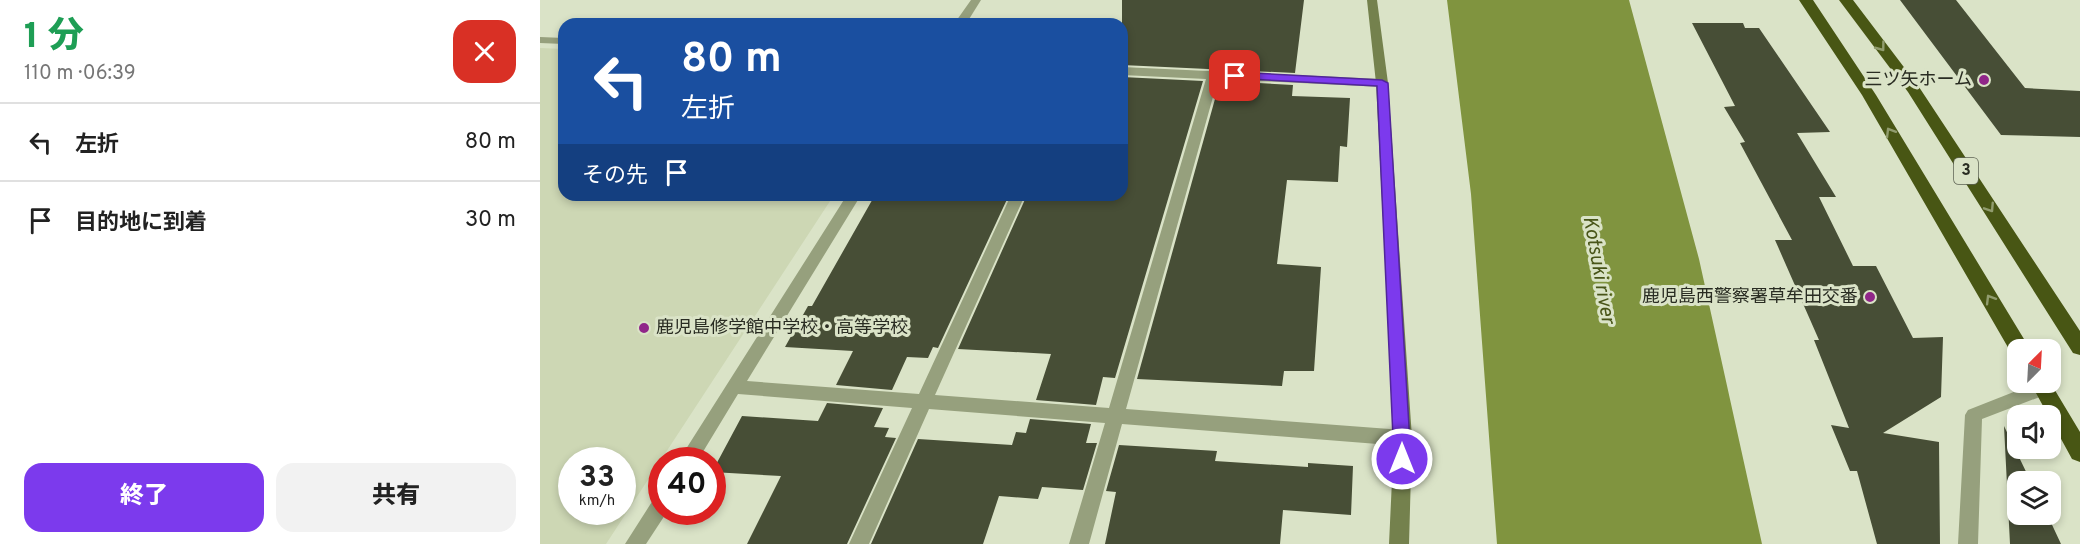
<!DOCTYPE html>
<html lang="ja">
<meta charset="utf-8">
<style>
body{margin:0;font-family:Overpass,"Noto Sans JP",sans-serif;background:#f2f2f2;color:#222;height:100vh;display:flex;flex-direction:column;font-size:22px;white-space:nowrap}
*{box-sizing:border-box;margin:0}
p{font-size:20px;color:#767676}
.icon{flex:none;width:33px;height:33px;fill:none;stroke:currentColor;stroke-width:2;stroke-linecap:round;stroke-linejoin:round}
.map{position:relative;flex:1;overflow:hidden}
.panel{display:flex;flex-direction:column;background:#fff;width:540px}
.panel>*{flex:none}
.hud{position:absolute;left:18px;top:18px;width:570px;height:183px;border-radius:18px;box-shadow:0 3px 9px #0003;background:#1a4fa0;color:#fff;overflow:hidden}
.needle{width:39px;rotate:24deg}
.tools{position:absolute;left:1467px;top:339px;display:grid;gap:12px}
.tools a{display:grid;place-items:center;width:54px;height:54px;border-radius:12px;background:#fff;box-shadow:0 3px 9px #0003;font-size:30px}
.speed{position:absolute;left:18px;top:447px;display:flex;gap:12px;font-size:30px;font-weight:700;text-align:center}
.speed>*{display:grid;place-content:center;width:78px;height:78px;border-radius:50%;background:#fff;box-shadow:0 3px 9px #0003;line-height:1}
.speed small{font-size:15px;font-weight:400}
.speed .limit{border:9px solid #d22;background:#fff;color:#111}
.pin{position:absolute;display:grid;place-items:center;width:51px;height:51px;color:#fff;margin:-26px;border-radius:12px;box-shadow:0 3px 9px #0006}
.me{position:absolute;width:66px;margin:-33px;rotate:0deg;stroke-linejoin:round;filter:drop-shadow(0 0 4px #0008)}
.turn{display:flex;align-items:center;gap:21px;height:126px;padding:0 24px;font-size:27px}
.turn .icon{width:78px;height:78px;stroke-width:2.5}
.turn b{display:block;font-size:42px;line-height:51px}
.then{display:flex;align-items:center;height:57px;padding:0 24px;background:#0003;gap:12px;font-size:22px}
.round{display:grid;place-items:center;flex:none;width:63px;height:63px;border-radius:18px;background:#f2f2f2}
.overview{display:flex;align-items:center;justify-content:space-between;height:102px;padding:0 24px}
h1{font-size:36px;font-weight:800;line-height:45px;color:#1e9e55}
.button{display:flex;gap:12px;margin-top:auto;padding:12px 24px}
.button a{flex:1;height:69px;border-radius:18px;background:#7c3aed;color:#fff;font-size:24px;font-weight:800;line-height:69px;text-align:center}
.button a+a{background:#f2f2f2;color:#222}
ul{padding:0;list-style:none}
li{display:flex;align-items:center;gap:18px;height:78px;padding:0 24px;border-top:2px solid #e0e0e0}
li div{flex:1}
li b{display:block;font-size:22px}
li em{font-style:normal}
main{display:flex;flex:1;min-height:0}
.map>svg:first-child{display:block}
</style>
<main>
<section class="panel">
<div class="overview"><div><h1>1 分</h1><p>110 m · 06:39</p></div><a class="round" style="background:#d93025;color:#fff"><svg class="icon" aria-label="close" viewBox="0 0 24 24"><path d="M6 6l12 12M18 6L6 18"/></svg></a></div>
<ul>
<li><svg class="icon" aria-label="left" viewBox="0 0 24 24"><path d="M17 20v-9H6M10 6l-5 5 5 5"/></svg><div><b>左折</b></div><em>80 m</em></li>
<li><svg class="icon" aria-label="arrive" viewBox="0 0 24 24"><path d="M6 21V4h12l-3 4 3 4H6"/></svg><div><b>目的地に到着</b></div><em>30 m</em></li>
</ul>
<div class="button"><a>終了</a><a>共有</a></div>
</section>
<div class="map">
<svg width="1540" height="544" viewBox="0 0 1540 544">
<rect width="100%" height="100%" fill="#dae3c7"/>
<path fill="#cdd7b4" fill-rule="evenodd" d="M0 48 24 49V195H294L66 544H0ZM32 460H82V512H32Z"/>
<path fill="#80943f" d="M907 0H1089L1159 259 1222 544H957L931 194Z"/>
<path fill="#474e36" d="M582 0H764L755 73 582 65Z
M1360 0H1416L1485 88 1540 91V137L1461 135Z
M1152 23H1203L1205 28H1219L1290 132 1257 133 1296 197H1279L1313 266H1336L1373 338 1403 337 1401 397 1343 433 1399 442 1400 544H1337L1317 471H1310L1291 425 1309 428 1274 340H1279L1235 240H1252L1200 143 1205 142 1184 107 1195 106Z
M582 77 663 81 575 378 563 377 556 405 496 400 511 354 418 349 487 195H582Z
M680 81 753 85 752 96 810 98 807 147 800 146 798 182 747 180 737 264 781 267 774 371H744L742 386 597 379Z
M335 195H469L398 348 393 347 388 358 367 357 352 390 296 385 313 351 245 347 268 306H272Z
M287 403 343 408 334 427 349 428 345 437 356 438 307 544H207L241 476 172 472 202 416 278 421Z
M490 419 551 424 546 443H557L543 490 502 487 498 499 459 496 443 544H331L378 439 472 445 476 432 486 433Z
M1464 426 1491 482H1478V514H1507L1521 544H1470Z
M579 445 677 451 675 461 768 467V463L813 466 811 515 743 510 740 544H565L576 492 566 491Z"/>
<g fill="none" stroke-linecap="round" stroke-linejoin="round">
<path fill="#96a07d" fill-rule="evenodd" d="M431 0H441L426 24H414Z
M0 37 24 38V44L0 43Z
M582 67 842 79 848 83 842 87 678 79 586 409 863 430 869 432 872 438 869 444 863 446 582 424 549 544H529L565 423 389 409 329 544H309L372 408 198 394 158 460H139L307 195H321L207 381 379 394 471 195H485L395 395 569 408 666 79 582 75Z
M1499 382 1510 383 1512 388 1510 393 1442 419 1438 544H1418L1425 415 1428 410Z
M122 494V512H127L106 544H85L115 497Z"/>
<path fill="#74814d" fill-rule="evenodd" d="M827 0H837L848 83 872 438 869 544H849L854 438 836 83Z"/>
<path fill="#485614" fill-rule="evenodd" d="M1259 0H1273L1336 95 1487 344 1489 350H1478V357L1473 356 1322 95Z
M1299 0H1313L1379 87 1540 331V355L1533 353 1368 92Z
M1490 382H1510L1540 432V462L1532 459Z"/>
</g>
<defs><path id="oneway-chevron" d="M-2-3.5L2.5 0L-2 3.5" fill="none" stroke-width="1.6" stroke-linecap="round" stroke-linejoin="round" transform="scale(1.5)"/></defs>
<g stroke="#919c6e">
<use href="#oneway-chevron" transform="translate(1341 47) rotate(53)"/>
<use href="#oneway-chevron" transform="translate(1350 132) rotate(-121)"/>
<use href="#oneway-chevron" transform="translate(1450 208) rotate(57)"/>
<use href="#oneway-chevron" transform="translate(1450 299) rotate(-121)"/>
</g>
<path fill="#7c3aed" stroke="#51269a" stroke-width="1.5" d="M695 72 842 80 848 83 871 459 868 464 862 466 857 464 854 459 837 86 691 78V73Z"/>
<g fill="#902689" stroke="#dae3c7" stroke-width="2">
<circle cx="1444" cy="80" r="6"/>
<circle cx="1330" cy="297" r="6"/>
<circle cx="104" cy="328" r="6"/>
</g>
<g text-anchor="middle" dominant-baseline="central" stroke-width="6" stroke-linejoin="round" paint-order="stroke">
<rect fill="#dae3c7" stroke="#5e6354" stroke-width="1.5" x="1414" y="158" width="24" height="26" rx="4.5"/>
<g font-size="16" font-weight="bold" fill="#292c22">
<text x="1426" y="171">3</text>
</g>
<g font-size="18" fill="#292c22" stroke="#dae3c7" text-anchor="end">
<text x="1432" y="80">三ツ矢ホーム</text>
<text x="1318" y="297">鹿児島西警察署草牟田交番</text>
<text x="116" y="328" text-anchor="start">鹿児島修学館中学校・高等学校</text>
</g>
<g font-size="20" font-style="italic" fill="#485518" stroke="#dae3c7">
<text transform="translate(1058 270) rotate(80)">Kotsuki river</text>
</g>
</g>
</svg>
<div class="tools">
<a><svg class="needle" viewBox="-14 -14 28 28"><path d="M0-13l5 13h-10z" fill="#e53935"/><path d="M0 13l5-13h-10z" fill="#767676"/></svg></a>
<a><svg class="icon" aria-label="sound" viewBox="0 0 24 24"><path d="M4 9h4l5-4v14l-5-4H4zM17 9q2 3 0 6"/></svg></a>
<a><svg class="icon" aria-label="layers" viewBox="0 0 24 24"><path d="M12 4l9 5-9 5-9-5zM3 14l9 5 9-5"/></svg></a>
</div>
<div class="speed"><div>33<small>km/h</small></div><div class="limit">40</div></div>
<div class="pin" style="left:695px;top:76px;background:#d93025"><svg class="icon" aria-label="arrive" viewBox="0 0 24 24"><path d="M6 21V4h12l-3 4 3 4H6"/></svg></div>
<svg class="me" style="left:862px;top:459px" viewBox="-20 -20 40 40"><circle r="17" fill="#7c3aed" stroke="#fff" stroke-width="3"/><path d="M0-11L8 9 0 5-8 9z" fill="#fff"/></svg>
<div class="hud">
<div class="turn"><svg class="icon" aria-label="left" viewBox="0 0 24 24"><path d="M17 20v-9H6M10 6l-5 5 5 5"/></svg><div><b>80 m</b>左折</div></div>
<div class="then">その先<svg class="icon" aria-label="arrive" viewBox="0 0 24 24"><path d="M6 21V4h12l-3 4 3 4H6"/></svg></div>
</div>
</div>
</main>
